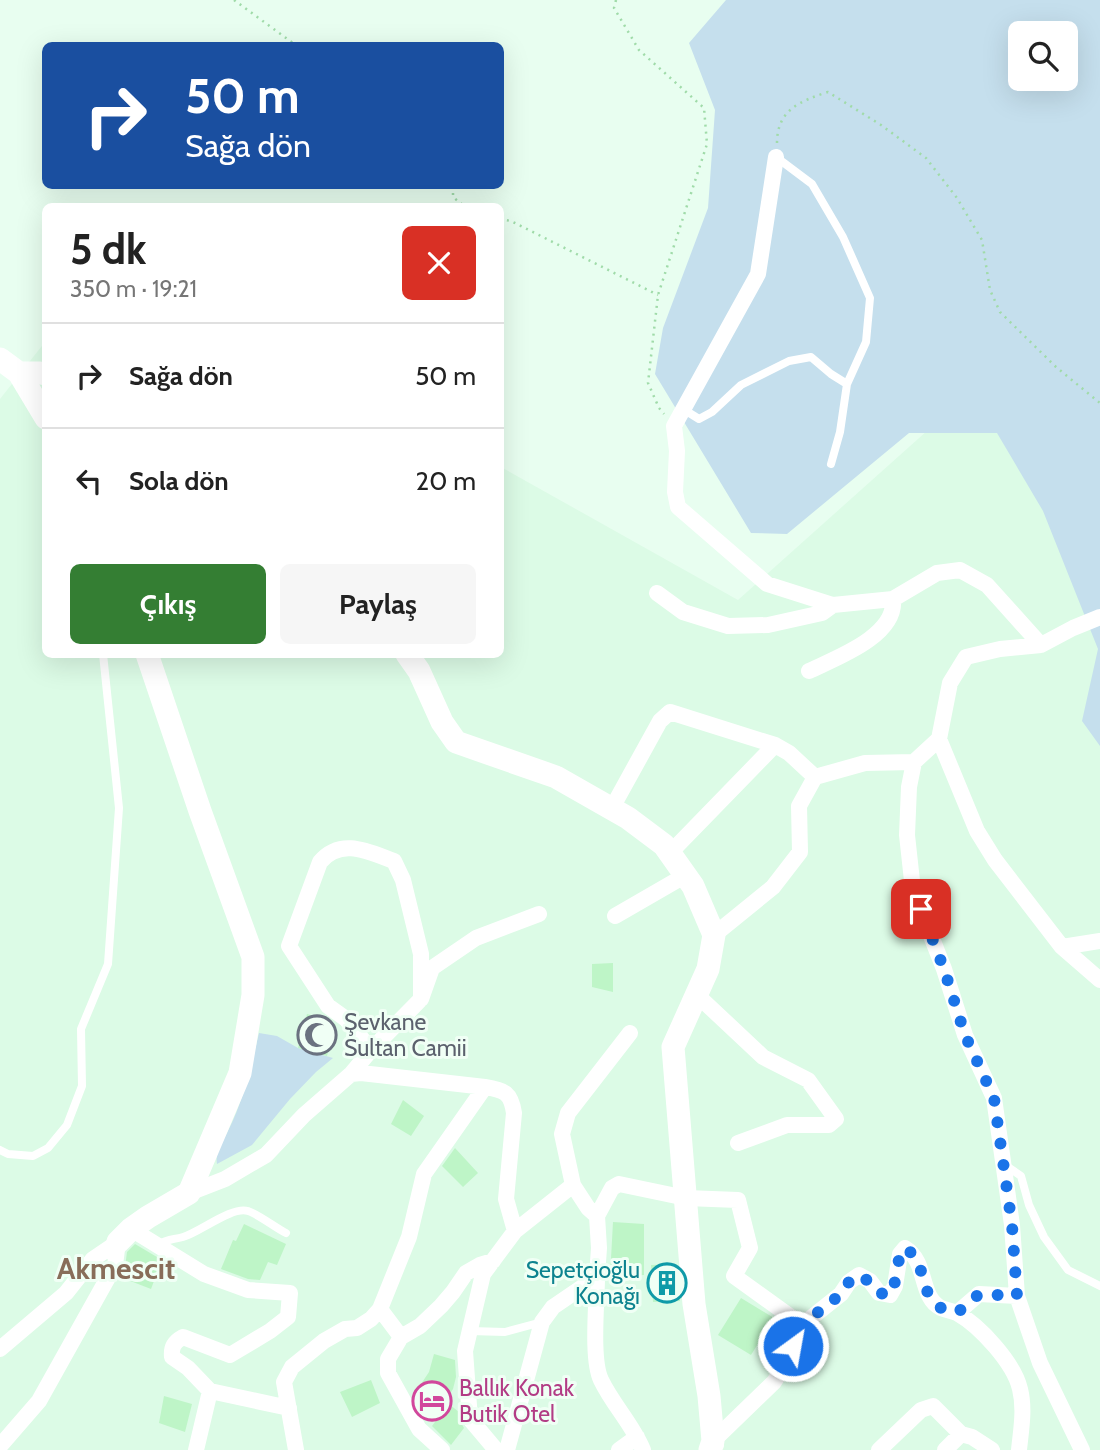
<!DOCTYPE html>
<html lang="tr">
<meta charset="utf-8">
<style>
body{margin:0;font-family:Cabin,sans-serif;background:#f6f6f6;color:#222;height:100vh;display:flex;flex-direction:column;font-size:26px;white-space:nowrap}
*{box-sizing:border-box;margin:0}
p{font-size:23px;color:#767676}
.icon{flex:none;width:38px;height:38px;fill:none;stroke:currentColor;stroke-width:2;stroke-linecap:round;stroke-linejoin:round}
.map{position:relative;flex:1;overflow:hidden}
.details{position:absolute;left:42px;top:203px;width:462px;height:455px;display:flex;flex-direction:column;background:#fff;border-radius:10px;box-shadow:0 7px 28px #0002}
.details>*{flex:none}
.top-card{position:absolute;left:42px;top:42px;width:462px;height:147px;border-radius:10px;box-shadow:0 7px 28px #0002;background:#1a4fa0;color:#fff;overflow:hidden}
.fabs{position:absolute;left:1008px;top:21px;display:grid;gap:14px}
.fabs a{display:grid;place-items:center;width:70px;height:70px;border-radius:10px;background:#fff;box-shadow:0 7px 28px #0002;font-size:35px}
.pin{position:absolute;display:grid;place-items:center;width:60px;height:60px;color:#fff;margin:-30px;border-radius:14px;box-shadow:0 4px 10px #0006}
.me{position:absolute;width:77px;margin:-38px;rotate:32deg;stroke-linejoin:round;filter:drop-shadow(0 0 5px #0008)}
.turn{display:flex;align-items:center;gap:24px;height:147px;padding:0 28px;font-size:32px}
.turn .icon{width:91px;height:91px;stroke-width:2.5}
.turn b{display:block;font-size:49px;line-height:60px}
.round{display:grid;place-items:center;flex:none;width:74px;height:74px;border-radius:10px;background:#f6f6f6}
.head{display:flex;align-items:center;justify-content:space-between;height:119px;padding:0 28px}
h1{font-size:42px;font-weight:700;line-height:52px}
.action{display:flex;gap:14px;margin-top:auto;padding:14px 28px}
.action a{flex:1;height:80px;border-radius:10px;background:#347e33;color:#fff;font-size:28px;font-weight:700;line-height:80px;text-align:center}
.action a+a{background:#f6f6f6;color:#222}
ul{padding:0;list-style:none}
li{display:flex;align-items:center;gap:21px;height:105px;padding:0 28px;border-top:2px solid #e0e0e0}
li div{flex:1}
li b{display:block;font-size:26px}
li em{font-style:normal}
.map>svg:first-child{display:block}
</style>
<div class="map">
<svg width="1100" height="1450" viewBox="0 0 1100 1450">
<rect width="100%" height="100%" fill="#e8fef0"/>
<path fill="#dcfbe6" d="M1100 276V1450H0V399L45 342 46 654H500L501 467 738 600Z"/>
<path fill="#c5dfed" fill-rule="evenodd" d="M726 0H1100V746L1082 721 1098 649 1043 511 997 433H909L787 534 751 533 655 374 663 328 708 208 715 110 689 43ZM1020 33H1066V79H1020Z
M259 1033 277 1036 298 1048 333 1058 316 1072 290 1099 252 1145 217 1164C215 1153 222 1143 227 1133 243 1102 251 1067 259 1033Z"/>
<path fill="#bef5c7" d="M613 963V992L592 987V964Z
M307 1014 329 1020 336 1025 327 1056 298 1048Z
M403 1100 424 1116 411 1136 391 1124Z
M455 1148 478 1173 463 1187 442 1166Z
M613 1222 644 1224V1275L610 1277Z
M244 1224 286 1244 277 1265 268 1262 260 1280 248 1279 221 1269 233 1240 236 1241Z
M135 1244 162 1260 151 1289 120 1277 125 1267 127 1252Z
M677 1264 680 1301 653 1302 651 1265Z
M741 1298 774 1318 751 1355 718 1335Z
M434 1354 455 1360 456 1377 453 1389 445 1401 459 1412 460 1421 464 1428 451 1445 432 1426 438 1418 417 1403 413 1396 429 1372Z
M371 1380 380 1403 352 1417 340 1392Z
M164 1396 192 1404 185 1432 159 1423Z"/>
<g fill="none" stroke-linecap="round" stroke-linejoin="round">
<path stroke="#a0dba9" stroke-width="2.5" stroke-dasharray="2 5" stroke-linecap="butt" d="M234 0 297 46
M616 0 614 8 639 50 704 108 707 144 658 295 648 383 659 408 664 414
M777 143C777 110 800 101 828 92L881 125 926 158 957 198 982 240 990 290 1000 312 1056 367 1100 403
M453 186V197L464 206
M500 219 511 221 658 295"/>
<path stroke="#fff" stroke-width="8" d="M776 157 812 184 843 237 870 298 866 342 847 384 840 432 831 464
M683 409 699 419 712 412 741 385 789 361 811 357 831 374 847 384
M0 1150 8 1154 33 1156 48 1148 67 1125 82 1086 81 1029 108 964 119 808 103 654
M1005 1165 1021 1176 1029 1205 1044 1237 1068 1270 1100 1286
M157 1245C169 1238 172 1240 183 1237 200 1232 232 1206 248 1211 258 1214 276 1228 286 1233
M470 1331 505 1332 542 1322"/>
<path stroke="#fff" stroke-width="16" d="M776 157 758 274 674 426 677 451 675 492 678 507 767 584 833 605 893 599 937 573 960 570 987 585 1041 645
M657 593 683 612 728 626 768 625 822 613 833 605
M809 671C836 658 897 636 893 599
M939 739 977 831 995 860 1062 947 1100 980
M612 808 660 721 670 712 775 745 789 753 815 777
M670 853 775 745
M615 916 686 875
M714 935 773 887 800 852 799 806 815 777 865 763 914 762
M1062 947 1100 941
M697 995 763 1057 808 1080 836 1119 829 1125H787L738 1143
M371 1050 346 1019 328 1006 289 946 320 862C341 837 369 852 394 861L403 880 421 954V999
M351 1074 371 1050 421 999 432 968 476 938 539 914
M189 1193 225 1179 266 1155 304 1115 351 1074 361 1073 485 1087C505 1090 511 1093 514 1113L506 1199 515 1231 483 1274 465 1351 470 1419 496 1450
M597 1216 588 1208 573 1185 562 1134 568 1113 630 1033
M131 1229 204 1274 248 1290 290 1293 288 1317 270 1331 230 1355 183 1337C174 1342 171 1347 172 1357L188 1368 210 1391 196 1450
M515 1231 573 1185
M597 1277C597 1302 591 1359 601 1380 613 1405 633 1425 643 1450
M957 1313C980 1326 1014 1363 1020 1389 1025 1409 1021 1430 1019 1450
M401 1337 380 1309 409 1237 424 1174 485 1087
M0 1349 66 1293 93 1259 118 1242
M210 1391 289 1408
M716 1445 713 1441 774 1382 783 1368 802 1325 841 1294 849 1282 859 1275 870 1281 879 1293 890 1295 895 1286 900 1254 905 1248C928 1262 919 1297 941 1308 946 1310 952 1311 957 1313L979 1294 1017 1296
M0 1446 39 1401 115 1265 118 1242
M296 1450 284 1382 292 1367 324 1341 345 1329 357 1328 371 1319 380 1309
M442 1450 419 1429 388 1373V1359L401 1337 420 1326 441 1306 453 1292 466 1273 480 1265 493 1261
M507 1450 542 1322 553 1307 597 1277 599 1248 597 1216 612 1188 619 1184 686 1198 738 1200 750 1248 734 1276 802 1325
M619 1450 637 1437
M879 1450 921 1410 933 1406 961 1434 972 1437 992 1450
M945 1450 961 1434
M1082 1450 1040 1363 1017 1296 1012 1225 994 1098 965 1035 944 969 913 890 907 835 909 787 914 762 939 739 950 683 966 657 1000 649 1041 645 1073 628 1100 617"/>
<path stroke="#fff" stroke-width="23" d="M0 359 19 373 46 418
M19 373H40L46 374
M407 654 419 671 442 722 456 742 556 777 628 818 664 845 693 886 714 935 708 969 673 1047 694 1304 709 1396 713 1441 710 1450
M118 1242 131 1229 148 1217 189 1193 240 1073 253 995V957L200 811 147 654"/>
</g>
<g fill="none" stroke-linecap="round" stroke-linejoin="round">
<path stroke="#1a73e8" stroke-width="12" stroke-dasharray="0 21.6" d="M793 1346 802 1325 841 1294 849 1282 859 1275 870 1282 879 1293 890 1295C899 1279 895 1258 905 1248 928 1262 919 1297 941 1308 946 1310 952 1311 957 1313L979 1294 1017 1296 1012 1225 994 1098 965 1035 944 969 921 909"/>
</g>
<defs>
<g id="mosque-ring" transform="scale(2.0125)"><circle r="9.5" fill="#f0fff5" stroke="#6b7280" stroke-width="1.5"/><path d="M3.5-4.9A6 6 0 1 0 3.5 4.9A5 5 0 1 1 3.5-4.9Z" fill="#6b7280"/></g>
<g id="building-ring" transform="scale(2.0125)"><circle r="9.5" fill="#f0fff5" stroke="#0f9aa8" stroke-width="1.5"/><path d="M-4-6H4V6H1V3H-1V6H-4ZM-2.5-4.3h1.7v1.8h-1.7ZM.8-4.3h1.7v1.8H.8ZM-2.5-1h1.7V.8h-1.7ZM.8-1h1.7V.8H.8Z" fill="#0f9aa8"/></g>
<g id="hotel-ring" transform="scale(2.0125)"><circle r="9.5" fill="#f0fff5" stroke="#d1479c" stroke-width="1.5"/><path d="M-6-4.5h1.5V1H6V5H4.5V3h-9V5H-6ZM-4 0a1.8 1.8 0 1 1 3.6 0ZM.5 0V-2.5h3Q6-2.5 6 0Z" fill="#d1479c"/></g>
</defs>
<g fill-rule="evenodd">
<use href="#mosque-ring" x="317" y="1035"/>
<use href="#building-ring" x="667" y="1283"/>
<use href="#hotel-ring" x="432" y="1401"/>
</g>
<g text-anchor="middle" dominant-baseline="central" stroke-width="6" stroke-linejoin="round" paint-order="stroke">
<g font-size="23" fill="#5b616d" stroke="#f0fff5" text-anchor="start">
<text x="344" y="1022">Şevkane<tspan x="344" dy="26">Sultan Camii</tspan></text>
</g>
<g font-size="23" fill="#0d838f" stroke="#f0fff5" text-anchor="end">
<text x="640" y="1270">Sepetçioğlu<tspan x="640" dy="26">Konağı</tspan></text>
</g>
<g font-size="23" fill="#b23c85" stroke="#f0fff5" text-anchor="start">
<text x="459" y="1388">Ballık Konak<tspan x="459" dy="26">Butik Otel</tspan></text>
</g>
<g font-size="30" font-weight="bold" fill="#886d59" stroke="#f0fff5">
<text x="116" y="1268">Akmescit</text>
</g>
</g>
</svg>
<div class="fabs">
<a><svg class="icon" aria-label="search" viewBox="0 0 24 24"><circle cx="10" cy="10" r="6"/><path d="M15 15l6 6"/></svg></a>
</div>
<div class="pin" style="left:921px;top:909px;background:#d93025"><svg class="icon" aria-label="arrive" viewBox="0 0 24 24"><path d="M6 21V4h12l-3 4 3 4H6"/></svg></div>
<svg class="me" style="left:793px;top:1346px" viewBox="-20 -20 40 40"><circle r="17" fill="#1a73e8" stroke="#fff" stroke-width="3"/><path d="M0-11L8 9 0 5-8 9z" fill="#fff"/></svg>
<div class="top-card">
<div class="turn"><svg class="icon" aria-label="right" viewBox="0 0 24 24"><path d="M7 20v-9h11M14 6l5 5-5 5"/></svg><div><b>50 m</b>Sağa dön</div></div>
</div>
<section class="details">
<div class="head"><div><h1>5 dk</h1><p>350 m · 19:21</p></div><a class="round" style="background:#d93025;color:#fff"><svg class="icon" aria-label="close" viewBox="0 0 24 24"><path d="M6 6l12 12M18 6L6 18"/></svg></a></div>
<ul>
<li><svg class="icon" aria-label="right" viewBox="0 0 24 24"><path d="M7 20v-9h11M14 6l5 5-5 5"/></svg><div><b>Sağa dön</b></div><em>50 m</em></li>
<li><svg class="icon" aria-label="left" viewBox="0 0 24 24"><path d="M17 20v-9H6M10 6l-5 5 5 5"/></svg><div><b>Sola dön</b></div><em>20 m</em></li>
</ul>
<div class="action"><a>Çıkış</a><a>Paylaş</a></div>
</section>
</div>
